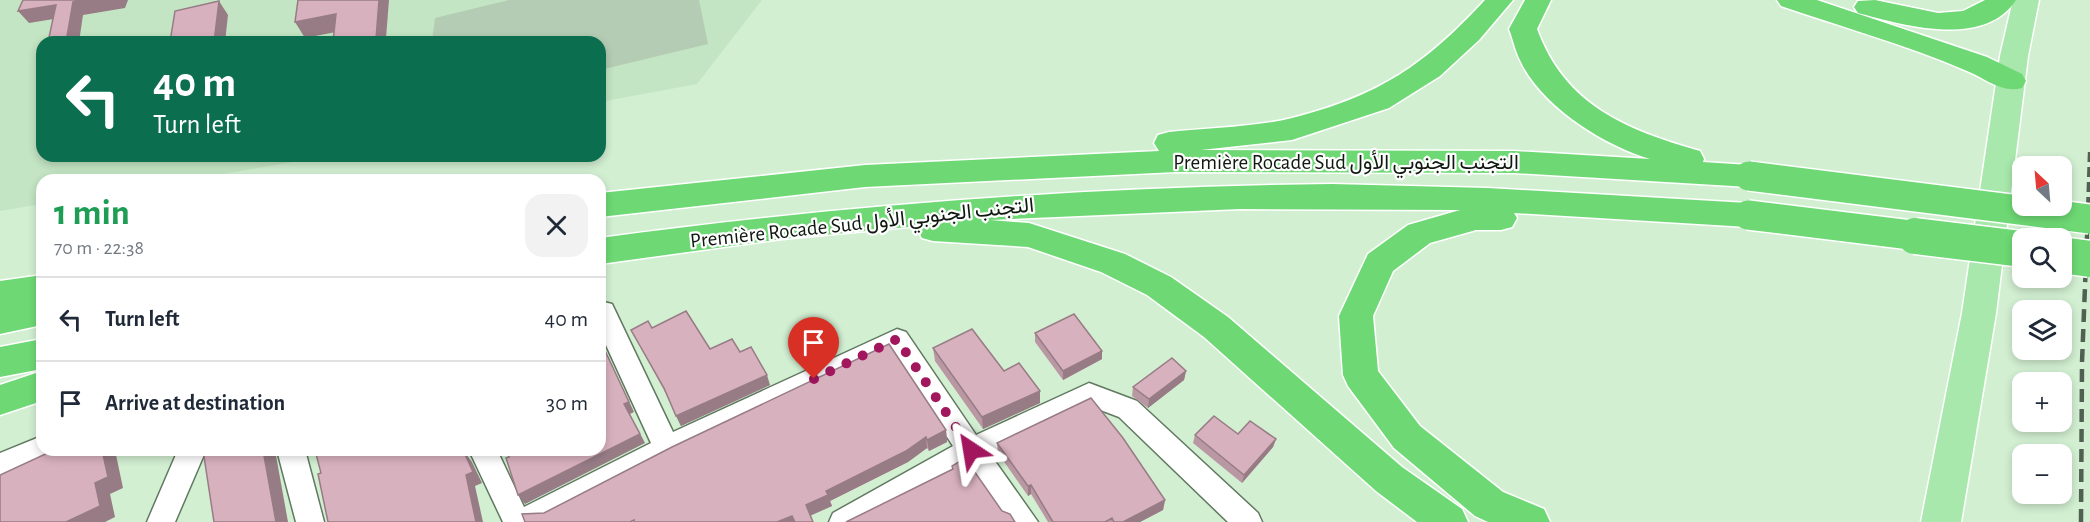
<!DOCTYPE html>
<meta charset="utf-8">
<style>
body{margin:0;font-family:"Alegreya Sans",Vazirmatn,sans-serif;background:#f2f2f3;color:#1f2937;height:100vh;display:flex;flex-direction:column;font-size:22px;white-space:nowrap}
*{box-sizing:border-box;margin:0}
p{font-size:20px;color:#747a83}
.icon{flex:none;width:33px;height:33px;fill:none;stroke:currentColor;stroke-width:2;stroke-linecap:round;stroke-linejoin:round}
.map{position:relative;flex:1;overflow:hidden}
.details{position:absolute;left:36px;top:174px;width:570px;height:282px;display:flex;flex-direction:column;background:#fff;border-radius:18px;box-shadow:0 3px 9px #0003}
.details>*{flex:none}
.guide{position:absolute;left:36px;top:36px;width:570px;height:126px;border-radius:18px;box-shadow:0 3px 9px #0003;background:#0b6e4f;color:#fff;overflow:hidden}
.needle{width:39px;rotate:334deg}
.tools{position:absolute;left:2012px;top:156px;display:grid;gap:12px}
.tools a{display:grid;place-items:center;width:60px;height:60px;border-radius:12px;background:#fff;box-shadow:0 3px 9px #0003;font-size:30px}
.pin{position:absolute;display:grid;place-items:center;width:51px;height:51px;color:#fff;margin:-62px -26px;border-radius:50% 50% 50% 0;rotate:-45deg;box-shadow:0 0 6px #0007}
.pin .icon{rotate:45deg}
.me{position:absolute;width:66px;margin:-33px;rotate:327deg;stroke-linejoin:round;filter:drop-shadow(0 0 4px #0008)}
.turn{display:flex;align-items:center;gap:21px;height:126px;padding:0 18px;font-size:27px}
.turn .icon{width:78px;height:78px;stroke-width:2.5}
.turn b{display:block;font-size:42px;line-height:51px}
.round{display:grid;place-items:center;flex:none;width:63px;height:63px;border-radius:18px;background:#f2f2f3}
.overview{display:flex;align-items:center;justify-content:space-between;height:102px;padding:0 18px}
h1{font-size:36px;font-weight:600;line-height:45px;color:#1e9e55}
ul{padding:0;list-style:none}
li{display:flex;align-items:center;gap:18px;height:84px;padding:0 18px;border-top:2px solid #e0e1e3}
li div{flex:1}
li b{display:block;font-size:22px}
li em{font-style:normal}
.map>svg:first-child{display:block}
</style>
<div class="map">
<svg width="2090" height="522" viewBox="0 0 2090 522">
<rect width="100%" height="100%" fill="#d2efd2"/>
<path fill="#c3e5c3" d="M0 0H762L697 84 600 102V42H42V156H326L190 180H42V204L0 211Z"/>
<path fill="#b3ccb3" d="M509 0H699L708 44 600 70V42H432L435 18Z"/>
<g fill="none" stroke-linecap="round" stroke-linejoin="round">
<g stroke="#607960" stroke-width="3">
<path id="minor" d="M600 301 612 304 673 432 897 329 906 332 976 435 1089 383 1137 401 1258 513 1262 522H1228L1119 417 1090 406 990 454 1038 522H1007L967 466 869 522H829L833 513 953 446 892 353 677 456 551 522H503L469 450H497L524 507 651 443 600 332Z
M42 436V450H55L52 456 0 478V453Z
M178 450H206L175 522H147Z
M277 450H305L324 522H296Z"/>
</g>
<g stroke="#fff" stroke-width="3">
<path id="primary" d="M2013 0H2039L2028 56 1996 313 1961 522H1921L1962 313 2000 56Z"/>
</g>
<g stroke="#fff" stroke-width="3">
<path id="motorway" d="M1485 0H1513L1479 40 1440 76 1389 108 1292 140 1201 150 1514 151 1650 159C1603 145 1541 106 1520 60 1515 50 1513 39 1509 29L1525 0H1551L1537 29C1565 106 1627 130 1700 151L1704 159 1703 162 1749 165 1760 168 1764 176 1760 184 1749 187 1514 173 1176 172 865 187 600 217V193L865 165 1159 151 1154 143 1158 135 1169 132C1207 128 1256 127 1292 118 1379 96 1425 65 1485 0Z
M1777 0H1817L1987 57 2022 74 2026 81 2022 88C2002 94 1985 78 1967 71 1907 45 1842 27 1781 6Z
M1875 0 1938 13 1963 11 1985 0H2016C1984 49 1903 25 1858 13L1854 7 1858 1Z
M1332 184 1488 188 1748 203 1759 207 1764 215 1759 223 1748 227 1514 213 1517 218 1512 227 1501 230H1476L1430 243 1393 271 1373 316 1378 371 1420 426 1503 492 1544 509 1550 522H1488L1475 516 1394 448 1348 386 1343 375 1339 316 1368 254 1408 225 1460 210 1240 209 990 220 1029 223 1125 254 1171 277 1228 317 1402 467 1462 509 1468 522H1417L1376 491 1204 337 1147 295 1101 272 1028 247 933 241 922 238 917 229 919 226 782 239 600 264V238C843 205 1086 187 1332 184Z
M42 275V325L0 334V281Z
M42 339V369L0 377V347Z
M42 371V401L0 415V385Z"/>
</g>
<use href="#minor" fill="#fff" fill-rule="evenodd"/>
<use href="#primary" fill="#a8e8ac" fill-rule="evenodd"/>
<use href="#motorway" fill="#6ed974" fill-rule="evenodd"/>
<path stroke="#516151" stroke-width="4" stroke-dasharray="10 5" stroke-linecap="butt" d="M2087 237 2090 147"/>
<path stroke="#516151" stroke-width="4.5" stroke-dasharray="13 7" stroke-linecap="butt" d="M2081 522 2082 362 2087 236"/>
<g stroke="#fff" stroke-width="32" stroke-linecap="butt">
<path id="motorway-bridge-far1" d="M1749 176 2090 219
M1748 215 1927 237"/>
</g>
<g stroke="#fff" stroke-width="39" stroke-linecap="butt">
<path id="motorway-bridge" d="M1915 236 2022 249
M2061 255 2090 259"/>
</g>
<use href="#motorway-bridge-far1" stroke="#6ed974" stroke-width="29"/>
<use href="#motorway-bridge" stroke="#6ed974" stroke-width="36"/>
</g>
<path fill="#ba98a3" d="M652 328 710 349 740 352 770 385 681 426 666 394 631 330Z
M1035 333 1102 351V359L1063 380 1035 342Z
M933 348 1004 371 1040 403 983 429 935 361Z
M1186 371 1184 380 1148 408 1132 396 1133 387Z
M946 430 947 442 929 451 927 448 908 462 830 501 832 506 810 516 544 513Z
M1238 434 1276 439 1273 447 1242 483 1193 443 1195 435Z
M997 443 1165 500 1163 510 1140 522H1048L1031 494 1028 496 998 453Z"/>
<path fill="#977c85" d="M87 0H128L125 8 83 15 79 42H66L73 2Z
M379 0H389L386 38 389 42H378L376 39Z
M219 1 228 15 225 42H214Z
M56 5 66 17 29 23 18 11Z
M336 14 346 30 305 38 295 22Z
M600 339 634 412 630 414 645 443 525 504 518 495 624 404Z
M1102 351V359L1063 380V371Z
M1186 371 1184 380 1148 408 1149 399Z
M767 375 770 385 681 426 676 416Z
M1040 391V403L983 429 982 417Z
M946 430 947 442 929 451 927 440Z
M926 437 927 448 908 462 830 501 832 506 809 516 806 505 826 491Z
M1276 439 1273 447 1242 483 1244 475Z
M102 450H115L123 488 110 494 115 517 105 522H66L95 483Z
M263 450H275L288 522H276Z
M463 450 472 462 482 483 475 486 483 522H476L466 475Z
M1031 485V494L1028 496V486Z
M1165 500 1163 510 1140 522H1123Z
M792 516 795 522H777Z"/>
<path fill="#d8b1be" stroke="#977c85" stroke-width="1.5" d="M23 0H87L73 2 66 42H48L56 5 18 11Z
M298 0H379L376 39 386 37V42H333L336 14 295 22Z
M219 1 214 42H170L175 11Z
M686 311 710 349 732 339 740 352 751 347 767 375 676 416 664 388 631 330 648 321 652 328Z
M1074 314 1102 351 1063 371 1035 333Z
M972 329 1004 371 1019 363 1040 391 982 417 933 348Z
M600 340 629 402 624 404 640 434 518 495 506 458 509 457 506 450H600Z
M889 344 946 430 927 440 926 437 906 451 826 491 828 495 806 505 813 522H795L792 516 777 522H634V520L630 522H525L522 514 544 513 672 447Z
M1172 358 1186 371 1149 399 1133 387Z
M1091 398 1123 438 1165 500 1123 522H1114L1112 518 1105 522H1053L1031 485 1028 486 997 443Z
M1214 416 1238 434 1250 421 1276 439 1244 475 1195 435Z
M54 450H102L108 477 95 483 100 506 66 522H0V475Z
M203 450H263L276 522H214Z
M315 450H451L454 455 463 450 473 472 466 475 476 522H328L318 474 321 473Z
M965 458 1002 511 1010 514 1015 522H846L953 469 952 466Z"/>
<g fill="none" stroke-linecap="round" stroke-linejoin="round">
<path stroke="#a2165e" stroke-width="10" stroke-dasharray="0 18" d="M814 379 897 339 971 450"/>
</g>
<g text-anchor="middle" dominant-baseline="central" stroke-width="4.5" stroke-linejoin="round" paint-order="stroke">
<g font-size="21" fill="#0f190f" stroke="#fff">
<text x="1346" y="162">Première Rocade Sud التجنب الجنوبي الأول</text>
<text transform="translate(862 223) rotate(-6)">Première Rocade Sud التجنب الجنوبي الأول</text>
</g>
</g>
</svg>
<div class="tools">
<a><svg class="needle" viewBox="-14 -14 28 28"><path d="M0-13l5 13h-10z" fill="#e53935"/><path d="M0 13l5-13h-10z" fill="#747a83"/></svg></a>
<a><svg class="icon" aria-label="search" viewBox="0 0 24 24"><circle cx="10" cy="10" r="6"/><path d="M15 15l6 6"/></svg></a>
<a><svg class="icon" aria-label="layers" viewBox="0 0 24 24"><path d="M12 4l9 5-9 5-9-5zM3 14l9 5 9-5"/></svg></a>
<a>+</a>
<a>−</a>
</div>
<div class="pin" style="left:814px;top:379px;background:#d93025"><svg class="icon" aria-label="arrive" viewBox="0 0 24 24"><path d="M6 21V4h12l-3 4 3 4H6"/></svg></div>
<svg class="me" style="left:971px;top:450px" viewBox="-20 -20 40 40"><path d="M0-17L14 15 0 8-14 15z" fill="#a2165e" stroke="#fff" stroke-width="4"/></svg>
<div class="guide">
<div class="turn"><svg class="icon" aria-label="left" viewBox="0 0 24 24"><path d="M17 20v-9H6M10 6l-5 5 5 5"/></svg><div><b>40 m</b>Turn left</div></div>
</div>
<section class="details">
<div class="overview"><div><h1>1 min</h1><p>70 m · 22:38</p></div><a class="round"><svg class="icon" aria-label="close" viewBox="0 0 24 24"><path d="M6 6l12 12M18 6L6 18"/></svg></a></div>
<ul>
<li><svg class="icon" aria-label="left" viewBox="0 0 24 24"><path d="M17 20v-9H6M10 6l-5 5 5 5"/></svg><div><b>Turn left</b></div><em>40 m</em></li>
<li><svg class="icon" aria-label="arrive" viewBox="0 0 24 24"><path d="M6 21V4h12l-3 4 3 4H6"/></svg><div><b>Arrive at destination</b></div><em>30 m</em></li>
</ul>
</section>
</div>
